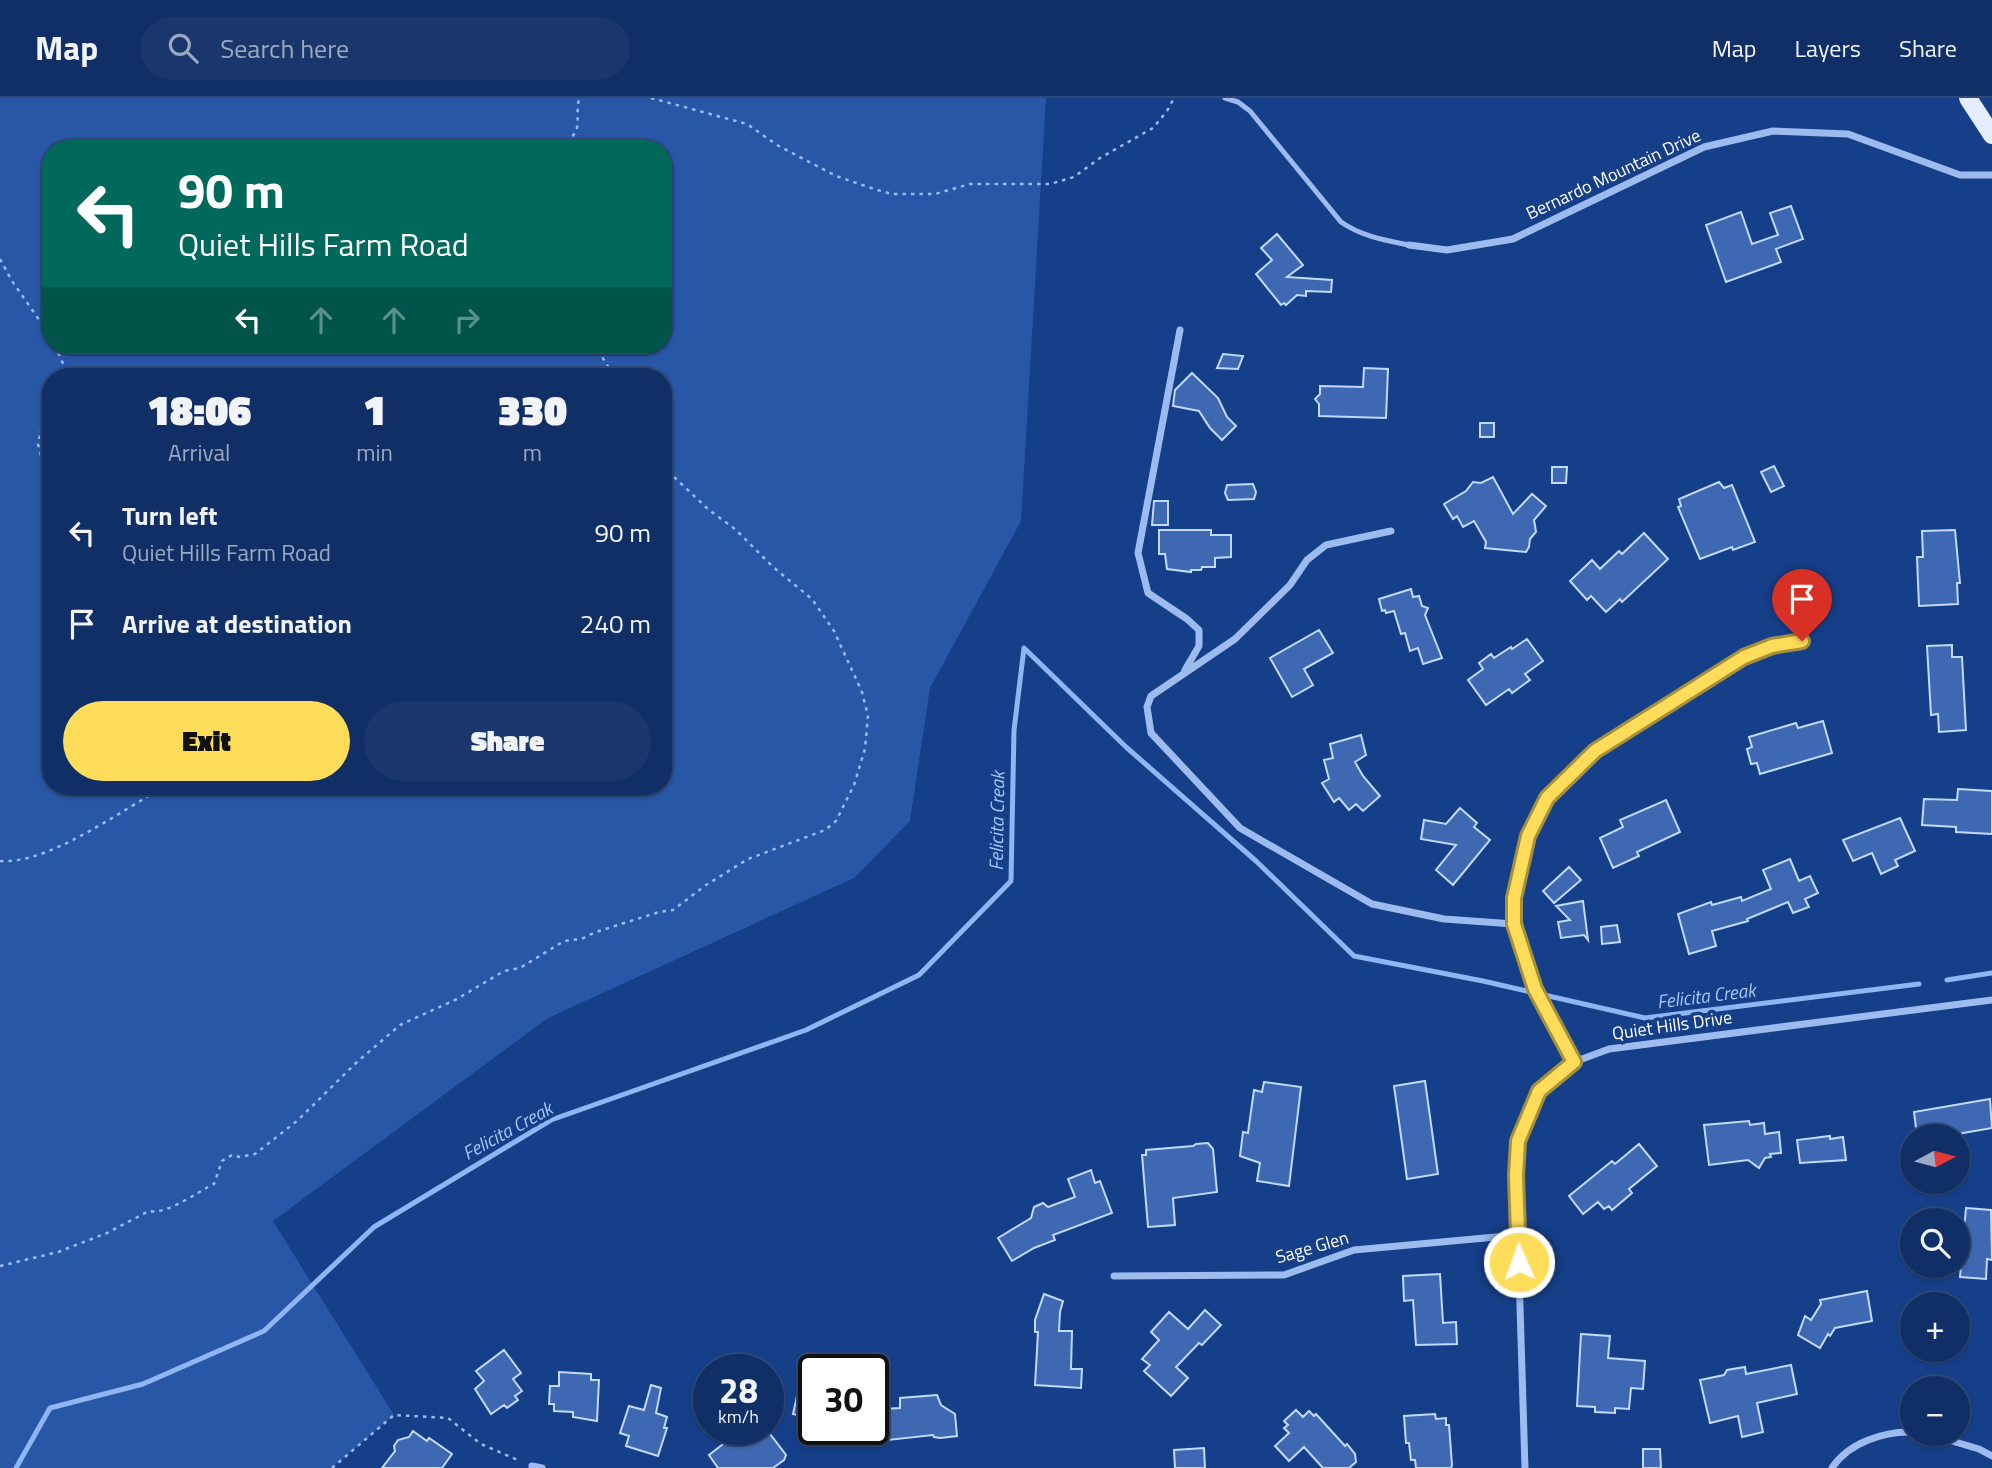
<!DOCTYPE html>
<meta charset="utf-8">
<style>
body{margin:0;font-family:"Titillium Web",sans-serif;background:#19376d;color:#f1f3f6;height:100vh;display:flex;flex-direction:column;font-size:26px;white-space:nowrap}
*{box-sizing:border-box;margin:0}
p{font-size:23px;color:#9ca9c0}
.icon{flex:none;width:38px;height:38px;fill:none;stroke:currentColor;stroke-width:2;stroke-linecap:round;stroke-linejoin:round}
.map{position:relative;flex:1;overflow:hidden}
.side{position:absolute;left:42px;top:270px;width:630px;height:427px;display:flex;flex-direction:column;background:#102f67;border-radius:28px;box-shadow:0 2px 5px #0004,0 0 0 2px #304a7b}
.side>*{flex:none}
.hud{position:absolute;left:42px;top:42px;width:630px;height:214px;border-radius:28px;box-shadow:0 2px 5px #0004,0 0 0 2px #304a7b;background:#00695c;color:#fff;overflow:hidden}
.needle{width:46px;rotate:83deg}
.fabs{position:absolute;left:1900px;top:1026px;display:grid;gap:14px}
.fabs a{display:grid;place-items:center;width:70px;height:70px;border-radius:50%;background:#102f67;box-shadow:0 2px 5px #0004,0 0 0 2px #304a7b;font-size:35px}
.speed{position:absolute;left:693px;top:1256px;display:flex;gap:14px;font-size:35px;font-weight:700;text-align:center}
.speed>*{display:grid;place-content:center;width:91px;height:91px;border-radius:50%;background:#102f67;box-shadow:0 2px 5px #0004,0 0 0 2px #304a7b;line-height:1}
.speed small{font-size:18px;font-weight:400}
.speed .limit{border:4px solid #111;border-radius:10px;background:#fff;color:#111}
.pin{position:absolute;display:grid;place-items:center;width:60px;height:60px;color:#fff;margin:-72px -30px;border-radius:50% 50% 50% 0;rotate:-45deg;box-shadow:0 0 7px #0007}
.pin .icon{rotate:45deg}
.me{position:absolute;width:77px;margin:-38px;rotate:358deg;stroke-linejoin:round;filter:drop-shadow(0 0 5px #0008)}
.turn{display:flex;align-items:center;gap:24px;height:147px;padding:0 21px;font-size:32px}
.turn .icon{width:91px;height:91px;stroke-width:2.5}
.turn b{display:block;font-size:49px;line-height:60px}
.lanes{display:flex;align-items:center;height:66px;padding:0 21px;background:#0003;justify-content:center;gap:35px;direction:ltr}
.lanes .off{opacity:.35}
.eta{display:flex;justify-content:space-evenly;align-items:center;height:119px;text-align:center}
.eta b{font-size:42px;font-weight:800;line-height:49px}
.cta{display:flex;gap:14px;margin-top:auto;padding:14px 21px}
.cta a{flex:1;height:80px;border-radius:42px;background:#ffdd5b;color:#111;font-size:28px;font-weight:800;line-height:80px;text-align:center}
.cta a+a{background:#19376d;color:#f1f3f6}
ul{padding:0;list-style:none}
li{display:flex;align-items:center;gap:21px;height:91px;padding:0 21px}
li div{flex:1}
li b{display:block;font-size:26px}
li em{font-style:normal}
header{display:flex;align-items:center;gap:42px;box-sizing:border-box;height:98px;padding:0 35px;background:#102f67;border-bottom:2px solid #304a7b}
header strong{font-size:33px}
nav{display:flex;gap:38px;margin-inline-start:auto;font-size:24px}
.search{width:490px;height:63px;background:#19376d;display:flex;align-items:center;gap:18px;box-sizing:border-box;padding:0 24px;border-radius:38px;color:#9ca9c0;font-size:26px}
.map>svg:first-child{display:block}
</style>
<header>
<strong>Map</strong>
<div class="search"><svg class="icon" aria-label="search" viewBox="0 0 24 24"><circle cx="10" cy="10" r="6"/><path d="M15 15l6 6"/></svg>Search here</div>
<nav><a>Map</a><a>Layers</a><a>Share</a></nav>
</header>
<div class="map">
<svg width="1992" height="1370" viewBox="0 0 1992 1370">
<rect width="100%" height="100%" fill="#163f89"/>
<path fill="#2857a8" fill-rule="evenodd" d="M0 0H1046L1021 423 930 590 910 723 854 780 548 920 273 1123 394 1317 332 1370H0ZM51 51H663V247H51ZM51 278H663V688H51Z"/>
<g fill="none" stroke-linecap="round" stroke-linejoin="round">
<path stroke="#8fb5f2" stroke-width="5" d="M1947 882 1992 875
M16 1370 50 1310 143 1286 264 1233 374 1129 551 1022 806 932 919 877 1011 783 1014 632 1024 550 1126 649 1256 763 1354 858 1483 883 1645 920 1919 886"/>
</g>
<path fill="#3e69b2" stroke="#c3d8fb" stroke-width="2" d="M1791 108 1803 141 1776 151 1781 164 1726 184 1706 127 1741 114 1752 146 1778 137 1770 115Z
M1277 136 1303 167 1287 179 1332 182 1331 194 1306 193V198L1297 197 1286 207 1284 205 1281 207 1256 176 1272 162 1261 150Z
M1223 256 1243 258 1238 271 1217 270Z
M1364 270 1388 271 1386 320 1319 318V306L1315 301 1320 296V288L1363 289Z
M1192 275 1218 300 1227 319 1236 328 1222 342 1210 330 1199 313 1173 308 1175 292Z
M1480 325H1494V339H1480Z
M1774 368 1784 388 1771 394 1761 374Z
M1552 369H1567L1566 385H1552Z
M1493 379 1513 416 1532 396 1546 408 1534 422 1536 434 1530 441 1529 449 1526 454 1485 450 1486 444 1474 423 1463 429 1457 418 1453 421 1444 406 1466 393 1473 384 1481 385Z
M1719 384 1724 390 1732 387 1755 444 1733 452 1732 449 1700 461 1678 409 1681 408 1679 401Z
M1253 386 1256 394 1254 401 1228 402 1225 395 1227 387Z
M1154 403H1168V427H1152Z
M1159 432H1211V437H1231V459L1215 460V469H1202L1201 472H1191V474L1167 471 1165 456H1159Z
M1955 432 1960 485H1957L1958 506 1919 508 1917 459H1923L1922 433Z
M1644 435 1668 461 1622 504 1620 501 1606 514 1591 498 1587 502 1570 483 1592 462 1600 471 1619 453 1622 456Z
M1411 491 1413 499 1419 498 1422 508 1428 510 1425 517 1442 560 1423 566 1418 550 1410 553 1405 535 1401 536 1394 513 1386 515 1385 512 1382 513 1379 501Z
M1319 532 1333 555 1304 571 1313 587 1292 599 1270 560Z
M1527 541 1543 563 1525 576 1530 582 1512 595 1509 591 1486 607 1468 582 1483 571 1479 565 1491 556 1494 560 1511 549 1512 551Z
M1952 547V559H1962L1966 632 1939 634 1938 616 1931 617 1927 548Z
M1823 623 1832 655 1760 676 1757 665 1751 666 1747 651 1752 649 1749 639 1796 625 1798 630Z
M1361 637 1366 657 1355 664 1363 678 1380 698 1363 713 1356 706 1349 712 1339 700 1334 704 1322 685 1329 681 1324 662 1333 660 1330 646Z
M1958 691 1992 693V736L1956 734V729L1922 727 1924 701 1957 702Z
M1666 702 1680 734 1637 754 1639 758 1613 770 1600 740 1623 729 1620 722Z
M1460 710 1477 725 1474 729 1490 742 1453 787 1436 772 1456 747 1421 741 1424 722 1446 726Z
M1900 720 1915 753 1895 762 1898 768 1881 776 1872 755 1853 763 1843 742Z
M1790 761 1799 783 1810 778 1818 795 1805 801 1809 809 1793 815 1788 804 1747 821 1748 823 1712 833 1716 848 1689 856 1678 816 1711 804 1712 807 1741 799 1742 803 1771 791 1763 772Z
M1569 769 1581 782 1554 805 1543 793Z
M1583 803 1588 842 1584 837 1561 840 1558 824 1570 822 1556 808Z
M1617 827 1620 844 1602 846 1601 829Z
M1425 983 1438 1076 1407 1081 1394 988Z
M1264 984 1301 989 1289 1088 1257 1083 1260 1065 1240 1058 1243 1034 1248 1035 1254 992 1262 994Z
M1990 1001 1992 1030 1946 1038H1917L1914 1014Z
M1749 1023 1750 1027 1764 1025 1765 1036 1779 1034 1781 1055 1770 1056 1771 1059 1765 1060 1759 1070 1748 1062 1709 1067 1704 1027Z
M1830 1038V1041L1843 1039 1846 1062 1800 1065 1797 1042Z
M1208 1045 1213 1051 1217 1094 1173 1100 1175 1127 1148 1129 1142 1057H1146V1052L1193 1048 1196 1046Z
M1639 1046 1657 1068 1629 1091 1632 1095 1612 1112 1609 1108 1604 1111 1598 1104 1583 1116 1569 1098 1612 1063 1615 1066Z
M1091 1072 1095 1085 1100 1083 1112 1115 1053 1137 1055 1142 1034 1150 1012 1163 998 1140 1031 1120 1034 1109 1043 1105 1048 1109 1075 1099 1068 1081Z
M1966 1110 1991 1112 1992 1162 1987 1161 1986 1181 1960 1179Z
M1440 1176 1443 1225 1456 1224 1457 1246 1416 1247 1413 1202 1404 1203 1403 1178Z
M1867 1193 1872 1223 1835 1230 1830 1238 1828 1236 1820 1250 1798 1237 1805 1218 1811 1222 1821 1206 1820 1202Z
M1044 1196 1063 1203 1060 1214 1059 1233H1072L1071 1271H1082L1081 1290 1035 1287 1038 1234H1035V1222Z
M1205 1212 1221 1227 1202 1247 1199 1245 1176 1269 1188 1280 1171 1298 1144 1273 1150 1267 1142 1261 1159 1242 1151 1234 1169 1214 1188 1231Z
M1581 1236 1610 1238 1608 1260 1645 1263 1643 1291 1631 1290 1629 1311 1615 1310V1315L1595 1314V1309L1577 1308Z
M504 1252 521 1275 513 1281 522 1293 515 1298 518 1302 507 1310 504 1307 491 1316 475 1291 484 1283 476 1273Z
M1791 1267 1797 1296 1757 1305 1763 1334 1742 1339 1738 1318 1710 1325 1700 1282 1724 1277 1727 1272 1745 1269 1746 1276Z
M814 1272V1335L799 1332 802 1318 793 1316 801 1280Z
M559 1274 591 1276V1282H599L597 1323 573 1319V1314L554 1313V1306H549L550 1288H559Z
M651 1287 661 1290 656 1315 667 1319 664 1330H667L658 1358 626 1348 629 1338 620 1335 629 1308 644 1312Z
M937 1297 941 1307 955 1316 957 1338 940 1340 934 1339 933 1337 888 1342 884 1311 900 1310V1300Z
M1296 1312 1303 1319 1309 1313 1314 1318 1316 1316 1345 1348 1347 1346 1355 1356 1356 1364 1349 1370H1323L1304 1349 1289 1363 1275 1348 1289 1335 1284 1330 1288 1327 1284 1323Z
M1435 1316 1436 1321 1446 1320V1327H1449L1452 1367 1451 1370H1416L1415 1362H1411L1409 1345H1406L1404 1318Z
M737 1332H767L786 1357 784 1362 773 1370H718L709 1357 727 1343 728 1339Z
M413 1333 427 1343 429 1340 452 1356 442 1370H382L395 1353 394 1348 398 1342 409 1339Z
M1204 1350 1205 1370H1175L1174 1352Z
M1643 1351H1660L1661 1370H1643Z"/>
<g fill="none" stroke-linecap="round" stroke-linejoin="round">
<path stroke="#9dbbef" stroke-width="2.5" stroke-dasharray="3.5 5" stroke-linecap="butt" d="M651 0 747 26 777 47 836 78 874 91 892 96H935L970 86H1050L1074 79 1100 60 1153 30 1167 13 1174 0
M561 51C586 26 574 29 579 0
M0 161 12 183 51 239
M55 247 64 268V278
M591 247 599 254 614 278
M51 297 47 303 38 346 47 382 46 402 51 409
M0 763C48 767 123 711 166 688
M0 1168 58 1154 107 1135 149 1113C167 1117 197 1094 214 1086L222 1063 232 1057 240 1059 255 1056 297 1023 357 964 400 927 457 901 504 873 520 870 564 843 581 841 596 834 659 814 673 812 706 787 748 761 825 732 836 723 854 687 865 651 868 618 862 594 834 533 812 501 773 469 735 431 709 412 674 379 663 361
M332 1370 394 1317 448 1320 481 1346 520 1363"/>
<path stroke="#9dbbef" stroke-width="5" d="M1225 0 1238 4 1250 13 1341 124C1361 138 1384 142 1409 147"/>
<path stroke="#9dbbef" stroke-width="7" d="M1409 147 1447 152 1513 141 1704 49 1773 33 1848 36 1960 77H1992
M1180 232 1138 455 1148 495 1187 521 1199 532V548L1185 572
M1391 433 1326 447 1307 462 1290 487 1235 541 1151 598 1147 609 1151 635 1240 730 1372 806 1444 821 1514 826
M1574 964 1535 891 1514 826V799L1528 738 1547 700 1595 653 1744 559 1772 548 1803 543
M1114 1178 1284 1177 1354 1152 1518 1137
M1925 1335 1979 1351 1992 1358
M532 1368 542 1370
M1525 1370 1516 1078 1518 1043 1539 993 1574 964 1609 951 1992 902
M1832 1370C1848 1345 1884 1333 1913 1334"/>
<path stroke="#e5edff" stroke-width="18" d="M1968 0 1992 37"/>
</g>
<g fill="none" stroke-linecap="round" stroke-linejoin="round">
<g stroke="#a6903b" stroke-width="18">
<path id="route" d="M1519 1164 1516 1078 1518 1043 1539 993 1574 964 1535 891 1514 826V800L1528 738 1547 700 1595 653 1744 559 1772 548 1802 543"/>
</g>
<use href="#route" stroke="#ffdd5b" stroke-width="12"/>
</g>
<g text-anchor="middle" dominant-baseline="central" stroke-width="7" stroke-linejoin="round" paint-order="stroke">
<g font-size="18" fill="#fff" stroke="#163f89">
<text transform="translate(1613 76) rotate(-25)">Bernardo Mountain Drive</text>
<text transform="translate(1672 927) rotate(-8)">Quiet Hills Drive</text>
<text transform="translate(1312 1149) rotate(-16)">Sage Glen</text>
</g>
<g font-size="19" font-style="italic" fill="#a9c6f6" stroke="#163f89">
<text transform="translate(996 723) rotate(-89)">Felicita Creak</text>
<text transform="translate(1706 897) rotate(-7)">Felicita Creak</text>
<text transform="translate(507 1032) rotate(-29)">Felicita Creak</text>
</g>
</g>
</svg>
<div class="fabs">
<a><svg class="needle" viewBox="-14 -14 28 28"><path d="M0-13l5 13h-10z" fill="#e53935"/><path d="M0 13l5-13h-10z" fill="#9ca9c0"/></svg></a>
<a><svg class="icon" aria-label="search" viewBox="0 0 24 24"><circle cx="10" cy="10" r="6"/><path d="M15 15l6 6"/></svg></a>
<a>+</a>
<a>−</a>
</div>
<div class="speed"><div>28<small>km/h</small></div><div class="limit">30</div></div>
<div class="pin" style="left:1802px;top:543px;background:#d93025"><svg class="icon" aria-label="arrive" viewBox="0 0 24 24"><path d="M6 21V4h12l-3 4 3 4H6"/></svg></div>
<svg class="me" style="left:1519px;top:1164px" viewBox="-20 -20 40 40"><circle r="17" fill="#ffdd5b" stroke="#fff" stroke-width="3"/><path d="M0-11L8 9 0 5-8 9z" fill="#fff"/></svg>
<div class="hud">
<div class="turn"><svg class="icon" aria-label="left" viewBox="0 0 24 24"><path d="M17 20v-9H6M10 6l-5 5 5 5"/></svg><div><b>90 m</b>Quiet Hills Farm Road</div></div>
<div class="lanes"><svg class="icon" aria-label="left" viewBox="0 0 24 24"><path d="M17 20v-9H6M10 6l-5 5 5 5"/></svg><svg class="icon off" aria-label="ahead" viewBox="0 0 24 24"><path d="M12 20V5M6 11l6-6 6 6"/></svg><svg class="icon off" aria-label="ahead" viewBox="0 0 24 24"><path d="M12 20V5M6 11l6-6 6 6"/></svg><svg class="icon off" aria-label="right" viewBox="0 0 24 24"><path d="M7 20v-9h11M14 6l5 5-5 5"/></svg></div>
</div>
<section class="side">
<div class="eta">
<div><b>18:06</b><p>Arrival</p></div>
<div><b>1</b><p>min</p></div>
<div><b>330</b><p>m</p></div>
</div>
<ul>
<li><svg class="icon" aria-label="left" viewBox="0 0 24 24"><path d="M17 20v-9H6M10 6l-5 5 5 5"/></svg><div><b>Turn left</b><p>Quiet Hills Farm Road</p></div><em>90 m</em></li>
<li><svg class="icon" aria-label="arrive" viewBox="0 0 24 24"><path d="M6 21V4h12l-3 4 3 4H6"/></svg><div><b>Arrive at destination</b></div><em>240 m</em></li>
</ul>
<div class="cta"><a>Exit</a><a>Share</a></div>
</section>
</div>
